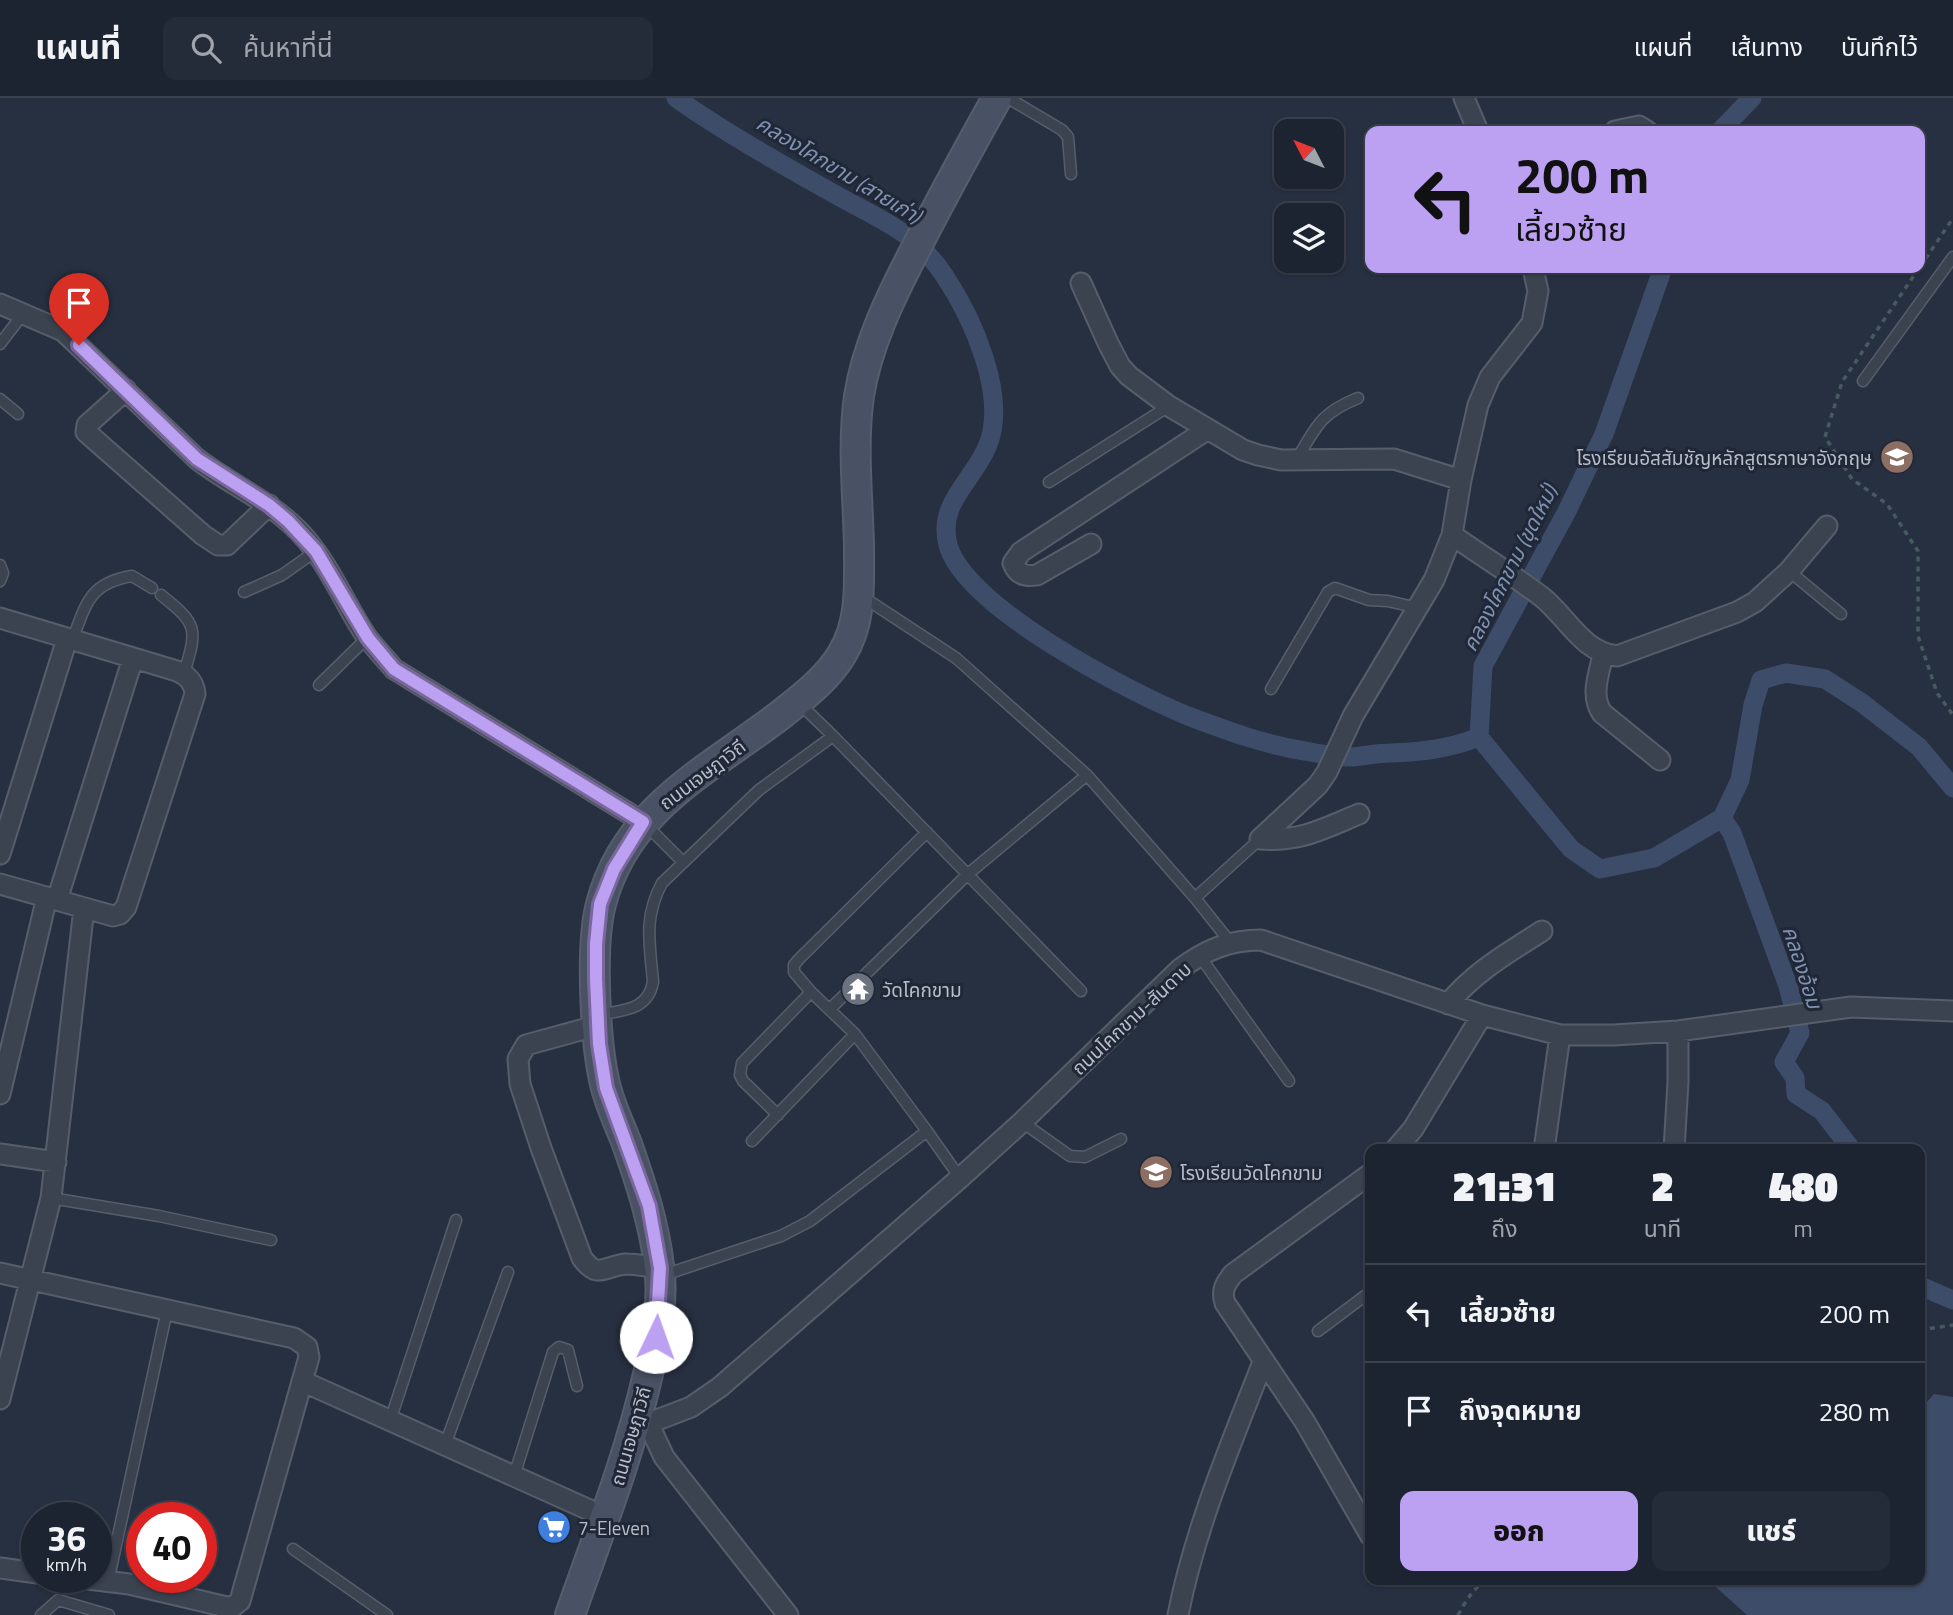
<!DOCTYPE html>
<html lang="th">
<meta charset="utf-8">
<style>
body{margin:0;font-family:"Titillium Web","Noto Sans Thai",sans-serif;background:#252c39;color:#f1f3f6;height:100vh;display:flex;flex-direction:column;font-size:26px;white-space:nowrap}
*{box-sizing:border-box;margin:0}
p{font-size:23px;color:#a0a4ab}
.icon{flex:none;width:38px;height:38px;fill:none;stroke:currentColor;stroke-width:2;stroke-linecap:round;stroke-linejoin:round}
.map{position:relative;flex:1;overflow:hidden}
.panel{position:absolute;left:1365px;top:1046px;width:560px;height:441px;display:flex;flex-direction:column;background:#1d2431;border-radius:14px;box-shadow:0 2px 5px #0004,0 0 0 2px #3b414d}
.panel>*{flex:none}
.guide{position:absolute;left:1365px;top:28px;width:560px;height:147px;border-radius:14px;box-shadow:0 2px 5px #0004,0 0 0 2px #3b414d;background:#bca0f2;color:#111;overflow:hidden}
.needle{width:46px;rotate:312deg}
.fabs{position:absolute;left:1274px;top:21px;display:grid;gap:14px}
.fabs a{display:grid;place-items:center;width:70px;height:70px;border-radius:14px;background:#1d2431;box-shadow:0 2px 5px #0004,0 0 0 2px #3b414d;font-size:35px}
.speed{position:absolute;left:21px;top:1404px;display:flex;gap:14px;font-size:35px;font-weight:700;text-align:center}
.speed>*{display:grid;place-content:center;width:91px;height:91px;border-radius:50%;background:#1d2431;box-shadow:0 2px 5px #0004,0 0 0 2px #3b414d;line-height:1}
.speed small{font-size:18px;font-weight:400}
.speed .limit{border:10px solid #d22;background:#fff;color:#111}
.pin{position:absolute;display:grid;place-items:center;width:60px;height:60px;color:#fff;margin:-72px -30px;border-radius:50% 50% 50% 0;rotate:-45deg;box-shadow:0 0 7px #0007}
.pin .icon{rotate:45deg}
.me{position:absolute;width:77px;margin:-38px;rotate:3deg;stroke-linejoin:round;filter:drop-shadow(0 0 5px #0008)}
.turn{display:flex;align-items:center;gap:24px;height:147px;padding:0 35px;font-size:32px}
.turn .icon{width:91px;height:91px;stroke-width:2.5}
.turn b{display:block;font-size:49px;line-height:60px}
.eta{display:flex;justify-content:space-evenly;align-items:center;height:119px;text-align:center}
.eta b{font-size:42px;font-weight:800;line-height:49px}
.action{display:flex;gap:14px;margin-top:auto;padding:14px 35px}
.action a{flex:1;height:80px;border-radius:14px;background:#bca0f2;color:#111;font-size:28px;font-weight:800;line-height:80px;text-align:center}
.action a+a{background:#252c39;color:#f1f3f6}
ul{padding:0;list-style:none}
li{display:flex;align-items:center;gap:21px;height:98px;padding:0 35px;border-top:2px solid #3b414d}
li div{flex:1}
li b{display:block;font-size:26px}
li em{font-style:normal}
header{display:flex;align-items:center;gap:42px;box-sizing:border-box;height:98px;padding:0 35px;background:#1d2431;border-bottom:2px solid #3b414d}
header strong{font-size:33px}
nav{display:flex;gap:38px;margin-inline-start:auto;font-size:24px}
.search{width:490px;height:63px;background:#252c39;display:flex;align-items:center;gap:18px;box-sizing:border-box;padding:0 24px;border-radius:14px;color:#a0a4ab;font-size:26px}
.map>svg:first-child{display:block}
</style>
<header>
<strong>แผนที่</strong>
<div class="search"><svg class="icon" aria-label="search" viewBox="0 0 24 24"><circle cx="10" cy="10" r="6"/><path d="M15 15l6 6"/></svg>ค้นหาที่นี่</div>
<nav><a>แผนที่</a><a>เส้นทาง</a><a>บันทึกไว้</a></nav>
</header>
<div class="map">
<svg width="1953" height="1517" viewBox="0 0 1953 1517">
<rect width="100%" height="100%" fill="#273041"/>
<path fill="#3d4d69" d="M1934 1296 1953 1299V1517H1747L1708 1482H1920V1311Z"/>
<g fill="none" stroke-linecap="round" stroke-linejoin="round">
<path stroke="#3d4d69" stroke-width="19" d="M676 0C727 36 783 67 838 98 881 122 915 134 944 177 972 219 1009 299 987 349 973 383 937 405 948 447 965 509 1129 594 1188 618 1225 632 1265 647 1305 653 1320 656 1338 659 1353 659 1365 658 1377 655 1390 655 1421 654 1449 651 1479 639
M1720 33 1752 0
M1479 639 1571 751 1600 771 1654 760 1722 720 1740 682 1753 607 1761 582 1786 575 1825 581 1862 605 1919 649 1953 690
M1479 639 1483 568 1566 415 1604 336 1663 170
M1722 720 1732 735 1788 888 1800 935 1784 964 1795 980 1796 996 1822 1013 1852 1052
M1920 1188 1953 1202"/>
<g stroke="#565e6b" stroke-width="13">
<path id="lane" d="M1008 0 1062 32 1068 39 1071 76
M0 246 23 216
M1863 283 1953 159
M0 301 18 316
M1297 361C1317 327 1321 315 1358 300
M1049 384 1169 308
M0 467 3 475 0 483
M1789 473 1841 516
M244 494 282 477 316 453
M161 497C199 527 197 531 184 576
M863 499 956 560 1087 677 1195 800 1230 844
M72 543C86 506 89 485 132 478L152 490
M319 587 367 540
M1271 591 1328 494 1335 490 1369 502 1388 503 1418 510
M798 604 833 638 1081 893
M645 726 682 763
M1195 800 1260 741
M1199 857 1289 983
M830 911 968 776 1087 677
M598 917C622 912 648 913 653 884 650 847 643 820 662 785L759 692 833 638
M778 1017 743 983 740 977 742 965 811 894
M1022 1024 1070 1058 1085 1059 1121 1041
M927 1033 960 1080
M752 1043 855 936
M51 1100 159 1118 271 1142
M664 1177 781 1138 810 1123 927 1033 855 936 811 894 794 874V867L799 861 927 734
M1318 1233 1370 1194
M390 1323 456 1122
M445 1347 508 1174
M514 1378 553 1254 559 1249 568 1252 577 1288
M293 1451 387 1517
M108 1484 167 1212
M41 1517 58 1502 109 1517"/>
</g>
<g stroke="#565e6b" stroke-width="23">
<path id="street" d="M1464 0 1478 33
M1615 33 1639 28 1647 33
M1081 185 1108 245 1120 268 1129 278 1169 308 1243 352 1258 357 1281 362 1394 361 1461 382
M0 206 63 233 197 361C239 393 284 408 316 454 335 480 348 511 366 538 374 549 385 560 394 571L643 724
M126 292 87 327 86 334 203 437 218 447H227L269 407
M1452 437C1482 458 1513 477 1542 499 1568 520 1582 554 1617 558L1737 514 1755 504 1789 473 1827 428
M1091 446 1037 477C1025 479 1017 476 1013 465L1021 454 1208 331
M0 520 177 573C188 578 194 584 195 596L126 809 120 816 113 818 0 786
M1603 557C1599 576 1590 597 1602 615L1660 662
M1260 741 1318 687 1327 674 1353 618 1434 482 1452 437 1461 382 1478 307 1490 279 1532 225 1538 193 1533 170
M1260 741C1300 744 1323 731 1359 716
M0 756 67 541
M57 802 133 560
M1448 906C1474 874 1508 855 1542 833
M599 927 526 947 518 961 520 986 541 1050 582 1160C598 1182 604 1168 626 1166 637 1166 649 1169 660 1170
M0 996 47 799
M1395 1052 1413 1031 1482 917
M1544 1052 1560 937
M1674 1052 1678 984V933
M0 1056 56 1064
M1370 1076 1233 1176C1225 1186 1221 1193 1225 1205L1305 1324 1370 1437
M0 1175 294 1240 307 1249 309 1259 240 1503 231 1510 129 1486 71 1479
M302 1283 605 1419
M0 1301 51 1100 84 810
M649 1327 664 1359 788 1517
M636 1330 691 1309 720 1289 960 1080 1022 1024 1180 871C1206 852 1228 842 1261 842L1482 917 1560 937H1614L1678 933 1851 909 1953 913
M0 1470 37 1475
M1178 1517C1195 1430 1231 1346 1263 1264"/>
</g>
<g stroke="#565e6b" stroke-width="32">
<path id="secondary" d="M570 1517C598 1437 629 1359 648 1276 656 1242 664 1203 659 1168 654 1125 641 1086 627 1046 620 1028 611 1009 606 990 595 948 590 847 601 806 626 709 711 671 783 615 804 598 828 580 842 556 862 524 859 485 859 449 858 399 852 347 859 298 867 248 890 200 913 156 940 103 968 52 997 0"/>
</g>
<path stroke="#475a5f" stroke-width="3.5" stroke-dasharray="5 5" stroke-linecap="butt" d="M1920 169 1953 120
M1919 170 1842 284 1825 339 1852 381 1887 406 1918 453V538L1937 595 1953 617
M1920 1232 1953 1227
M1458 1517C1466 1503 1473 1490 1487 1482"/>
<use href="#lane" stroke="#3b4351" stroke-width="10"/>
<use href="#street" stroke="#3b4351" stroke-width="19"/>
<use href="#secondary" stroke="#495164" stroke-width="28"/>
</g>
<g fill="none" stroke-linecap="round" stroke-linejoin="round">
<g stroke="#7a689d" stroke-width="18">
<path id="route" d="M79 247 197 361 269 407 288 423 316 453 368 540 394 571 643 724 614 771 600 806 596 846V881L599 946 606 990 649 1108 660 1170 656 1239"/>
</g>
<use href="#route" stroke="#bca0f2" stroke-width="12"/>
</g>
<defs>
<g id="school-disc" transform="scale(1.75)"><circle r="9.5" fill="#8d6e63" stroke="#202736"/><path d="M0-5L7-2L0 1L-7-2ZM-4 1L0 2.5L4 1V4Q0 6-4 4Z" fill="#fff"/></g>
<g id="temple-disc" transform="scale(1.75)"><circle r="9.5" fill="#6b7280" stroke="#202736"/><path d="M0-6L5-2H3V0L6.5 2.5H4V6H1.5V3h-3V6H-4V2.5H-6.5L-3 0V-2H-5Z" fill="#fff"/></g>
<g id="supermarket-disc" transform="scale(1.75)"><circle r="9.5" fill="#3f7fe0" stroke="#202736"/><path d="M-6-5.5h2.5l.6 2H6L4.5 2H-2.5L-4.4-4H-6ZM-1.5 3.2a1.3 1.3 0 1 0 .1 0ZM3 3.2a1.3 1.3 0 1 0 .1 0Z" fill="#fff"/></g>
</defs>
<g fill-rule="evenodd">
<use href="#school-disc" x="1897" y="359"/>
<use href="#temple-disc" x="858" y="891"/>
<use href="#school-disc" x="1156" y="1074"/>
<use href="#supermarket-disc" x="554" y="1429"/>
</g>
<g text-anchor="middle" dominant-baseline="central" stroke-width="6" stroke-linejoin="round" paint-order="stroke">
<g font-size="19" fill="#b8becb" stroke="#202736" text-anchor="start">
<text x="1872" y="359" text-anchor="end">โรงเรียนอัสสัมชัญหลักสูตรภาษาอังกฤษ</text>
<text x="882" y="891">วัดโคกขาม</text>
<text x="1180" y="1074">โรงเรียนวัดโคกขาม</text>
<text x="578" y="1429">7-Eleven</text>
</g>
<g font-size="19" fill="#b8becb" stroke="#202736">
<text transform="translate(702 676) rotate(-37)">ถนนเจษฎาวิถี</text>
<text transform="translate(1131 920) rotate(-43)">ถนนโคกขาม-สันดาบ</text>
<text transform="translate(630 1338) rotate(-74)">ถนนเจษฎาวิถี</text>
</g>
<g font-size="21" font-style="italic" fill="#8092b2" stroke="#202736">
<text transform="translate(839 71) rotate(31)">คลองโคกขาม (สายเก่า)</text>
<text transform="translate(1509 470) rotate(-63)">คลองโคกขาม (ขุดใหม่)</text>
<text transform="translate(1803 869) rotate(72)">คลองอ้อม</text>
</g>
</g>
</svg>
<div class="fabs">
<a><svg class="needle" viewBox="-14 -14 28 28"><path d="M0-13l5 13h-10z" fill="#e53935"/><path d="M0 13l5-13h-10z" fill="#a0a4ab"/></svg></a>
<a><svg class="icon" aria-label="layers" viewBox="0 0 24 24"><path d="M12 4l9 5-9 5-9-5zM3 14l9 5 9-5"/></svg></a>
</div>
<div class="speed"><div>36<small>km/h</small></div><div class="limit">40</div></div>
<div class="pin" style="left:79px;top:247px;background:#d93025"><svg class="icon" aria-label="arrive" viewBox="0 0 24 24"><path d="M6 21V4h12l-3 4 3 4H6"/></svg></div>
<svg class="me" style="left:656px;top:1239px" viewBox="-20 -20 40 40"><circle r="19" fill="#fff"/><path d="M0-13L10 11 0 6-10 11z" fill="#bca0f2"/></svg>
<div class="guide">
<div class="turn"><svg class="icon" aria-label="left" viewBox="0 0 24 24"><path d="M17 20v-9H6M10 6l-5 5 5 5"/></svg><div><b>200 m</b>เลี้ยวซ้าย</div></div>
</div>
<section class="panel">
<div class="eta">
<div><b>21:31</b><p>ถึง</p></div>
<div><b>2</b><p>นาที</p></div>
<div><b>480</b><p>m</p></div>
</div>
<ul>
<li><svg class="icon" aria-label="left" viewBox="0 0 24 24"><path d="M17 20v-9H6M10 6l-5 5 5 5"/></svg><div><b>เลี้ยวซ้าย</b></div><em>200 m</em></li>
<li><svg class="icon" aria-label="arrive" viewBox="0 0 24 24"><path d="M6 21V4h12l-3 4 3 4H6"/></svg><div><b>ถึงจุดหมาย</b></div><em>280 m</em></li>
</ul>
<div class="action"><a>ออก</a><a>แชร์</a></div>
</section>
</div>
